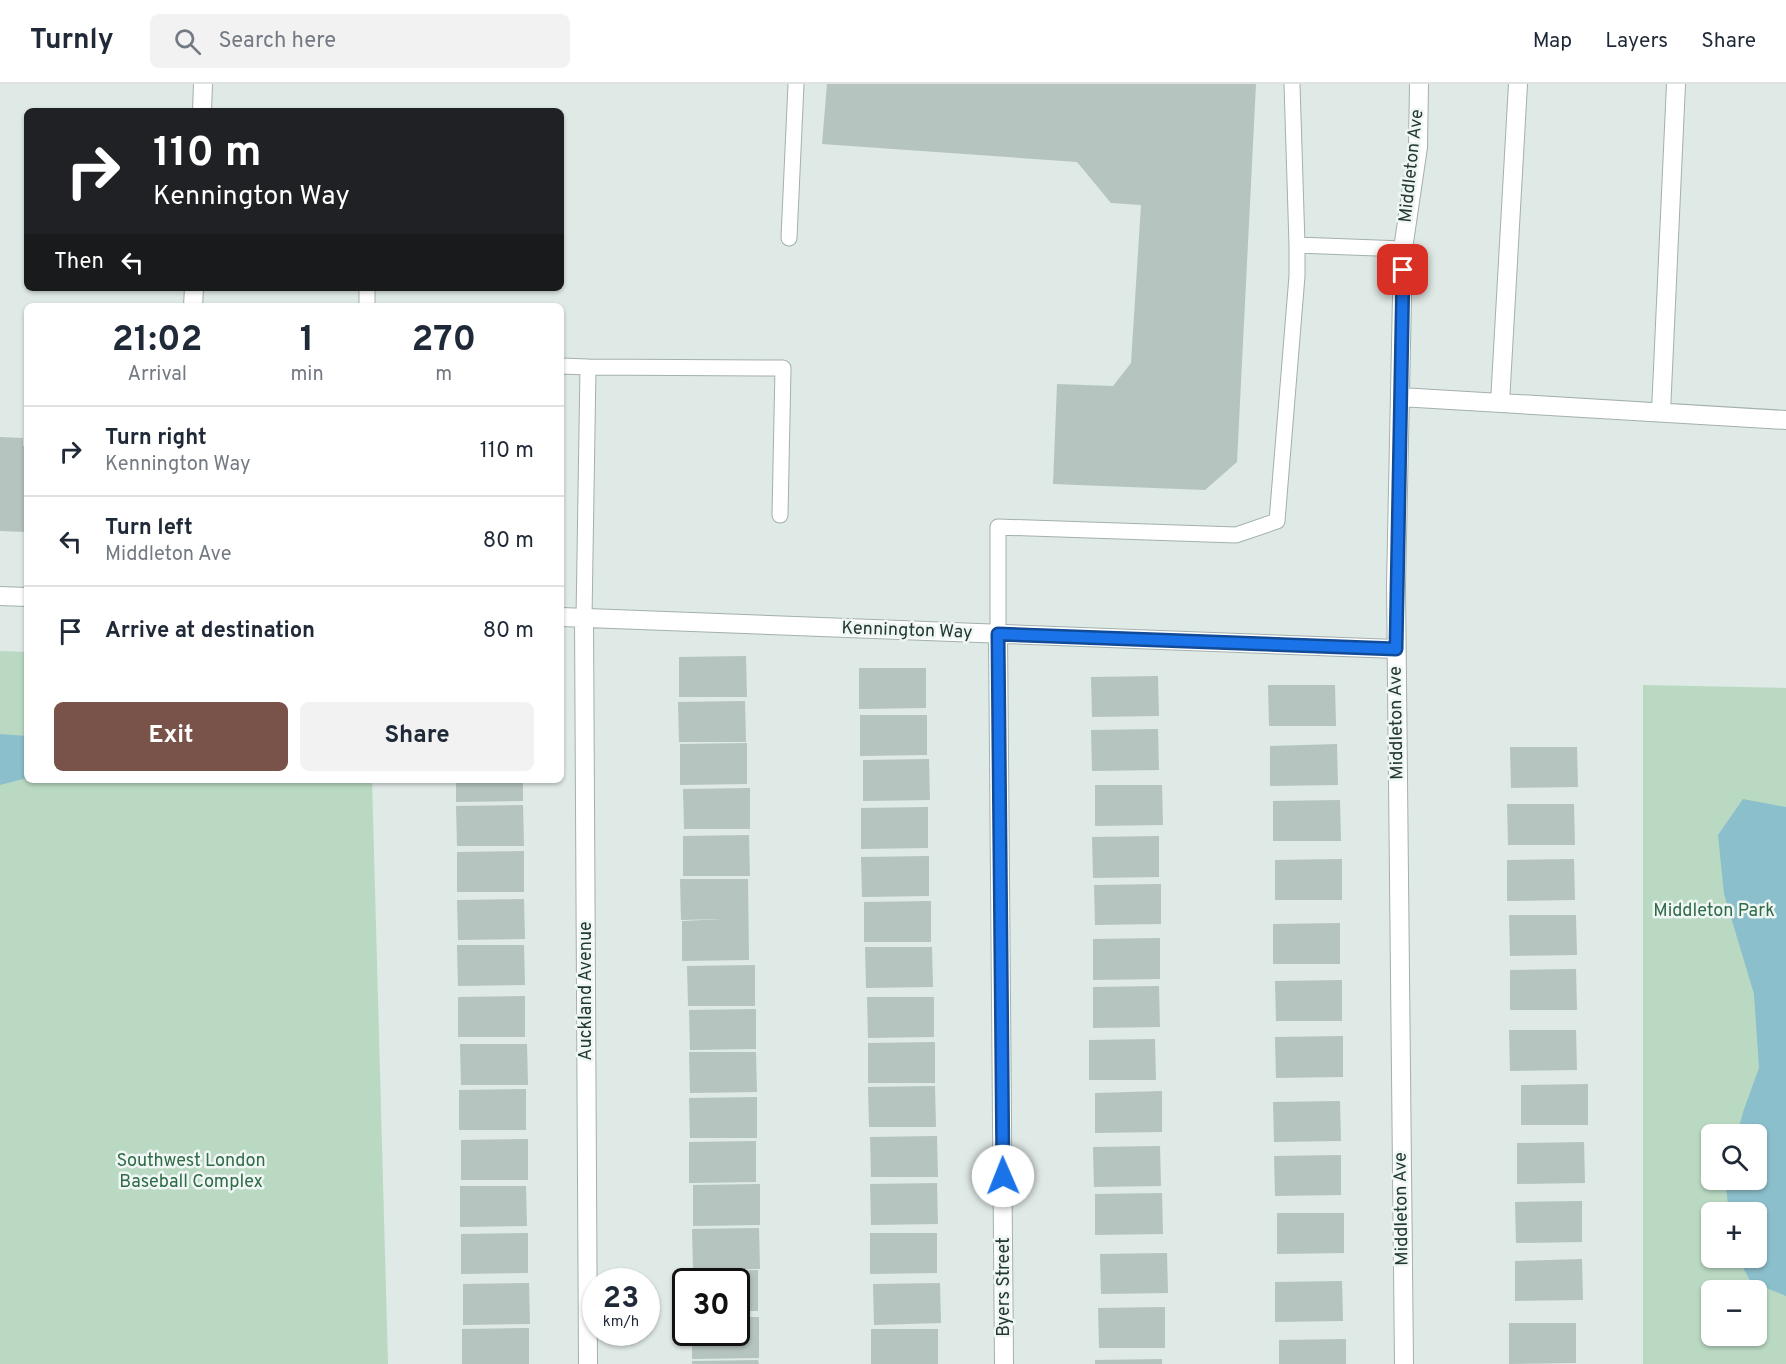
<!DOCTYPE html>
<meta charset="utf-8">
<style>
body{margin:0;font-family:Overpass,sans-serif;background:#f2f2f3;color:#1f2937;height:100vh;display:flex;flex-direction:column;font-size:22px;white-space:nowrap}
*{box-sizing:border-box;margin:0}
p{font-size:20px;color:#747a83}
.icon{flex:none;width:33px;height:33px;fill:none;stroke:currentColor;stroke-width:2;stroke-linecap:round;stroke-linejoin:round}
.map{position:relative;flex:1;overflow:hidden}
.side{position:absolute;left:24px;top:219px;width:540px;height:480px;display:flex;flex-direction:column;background:#fff;border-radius:9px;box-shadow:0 2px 4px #0004}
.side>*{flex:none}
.guide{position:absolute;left:24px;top:24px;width:540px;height:183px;border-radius:9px;box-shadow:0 2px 4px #0004;background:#202124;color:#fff;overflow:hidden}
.fabs{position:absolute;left:1701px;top:1040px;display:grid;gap:12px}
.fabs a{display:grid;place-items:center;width:66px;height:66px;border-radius:9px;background:#fff;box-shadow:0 2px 4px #0004;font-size:30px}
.speed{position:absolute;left:582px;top:1184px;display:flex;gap:12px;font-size:30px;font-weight:700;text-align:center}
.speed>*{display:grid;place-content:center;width:78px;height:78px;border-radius:50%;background:#fff;box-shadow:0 2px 4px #0004;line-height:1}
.speed small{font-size:15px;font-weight:400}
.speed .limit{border:3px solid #111;border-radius:9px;background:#fff;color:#111}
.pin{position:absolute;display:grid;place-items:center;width:51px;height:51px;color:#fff;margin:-26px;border-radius:12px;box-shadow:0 3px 9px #0006}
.me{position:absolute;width:66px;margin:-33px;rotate:359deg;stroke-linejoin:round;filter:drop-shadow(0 0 4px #0008)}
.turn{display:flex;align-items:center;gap:21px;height:126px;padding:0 30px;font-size:27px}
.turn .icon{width:78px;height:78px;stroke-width:2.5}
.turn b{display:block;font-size:42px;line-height:51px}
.then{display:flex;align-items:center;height:57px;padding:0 30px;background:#0003;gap:12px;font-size:22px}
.eta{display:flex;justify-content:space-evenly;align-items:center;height:102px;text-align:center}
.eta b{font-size:36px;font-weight:700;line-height:42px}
.action{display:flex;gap:12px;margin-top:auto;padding:12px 30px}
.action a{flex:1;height:69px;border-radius:9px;background:#795249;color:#fff;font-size:24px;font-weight:700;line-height:69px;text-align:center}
.action a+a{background:#f2f2f3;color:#1f2937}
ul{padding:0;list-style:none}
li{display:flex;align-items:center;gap:18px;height:90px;padding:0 30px;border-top:2px solid #e0e1e3}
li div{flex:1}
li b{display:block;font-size:22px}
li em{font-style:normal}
header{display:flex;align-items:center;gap:36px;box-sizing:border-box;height:84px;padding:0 30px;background:#fff;border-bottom:2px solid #e0e1e3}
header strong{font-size:28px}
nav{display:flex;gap:33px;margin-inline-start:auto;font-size:21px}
.search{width:420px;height:54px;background:#f2f2f3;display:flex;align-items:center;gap:15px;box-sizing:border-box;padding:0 21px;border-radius:9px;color:#747a83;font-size:22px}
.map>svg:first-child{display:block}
</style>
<header>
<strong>Turnly</strong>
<div class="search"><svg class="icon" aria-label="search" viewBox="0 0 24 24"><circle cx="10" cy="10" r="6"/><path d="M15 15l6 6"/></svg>Search here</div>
<nav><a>Map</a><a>Layers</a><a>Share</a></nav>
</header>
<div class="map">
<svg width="1786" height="1280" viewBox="0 0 1786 1280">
<rect width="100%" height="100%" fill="#dfe9e5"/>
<path fill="#bad9c3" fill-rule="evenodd" d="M0 567 27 568V696H372L388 1280H0Z
M1643 601 1786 604V1280H1643ZM1712 1050H1756V1095H1712ZM1712 1128H1756V1173H1712ZM1712 1206H1756V1251H1712Z"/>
<path fill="#8bbfcb" d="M0 650 27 652V694L0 701Z
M1743 715 1786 723V1212L1751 1198 1737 1173H1756V1128H1729L1725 1096 1756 1095V1050H1737L1744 1025 1759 984 1754 910 1724 810 1718 751Z"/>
<path fill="#b5c4be" d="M827 0H1256L1237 378 1205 406 1053 400 1057 300 1113 302 1131 279 1141 121 1111 119 1077 78 822 60Z
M0 353 23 354V362H27V448L0 447Z
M746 572 747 613H679V573Z
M859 584H926V624L859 625Z
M1158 592 1159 632 1092 633 1091 593Z
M1268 601H1335L1336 642H1269Z
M745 617 746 658H679L678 618Z
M860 631H927V671L860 672Z
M1158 645 1159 686 1092 687 1091 646Z
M747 659V700L680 701V660Z
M1337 660 1338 701 1270 702V662Z
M1510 663H1577L1578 703 1511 704Z
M929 675 930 716 863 717V676Z
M456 696H523V717L456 718Z
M1095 701H1162L1163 741 1095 742Z
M750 704V745H684L683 705Z
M1340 716 1341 757H1273V717Z
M1507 720H1574L1575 761H1508Z
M523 721 524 762H457L456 722Z
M928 723V764L861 765V724Z
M749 751 750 792H683V752Z
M1159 752V793L1093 794 1092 753Z
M524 767V808H457V768Z
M929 772V812L862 813 861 773Z
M1342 775V816H1275V776Z
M1574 775 1575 816 1507 817V776Z
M680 795H748L749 876 682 877V837L723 835 681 836Z
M1161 800V840L1095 841 1094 801Z
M524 815 525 855 458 856 457 816Z
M931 817V858H864V818Z
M1509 831H1576L1577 871 1510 872Z
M1340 839V880H1273V840Z
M1160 854V895L1093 896V855Z
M457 861H524L525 901 458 902Z
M865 863H932L933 903 866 904Z
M755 881V922H688L687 882Z
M1576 885 1577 926H1510V886Z
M1342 896V937H1276L1275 897Z
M1159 902 1160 943 1093 944V903Z
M525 912V953H458V913Z
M867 913H934V953L868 954Z
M756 925V965L690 966 689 926Z
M1509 946H1576L1577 986 1510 987Z
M1343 952V993L1276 994 1275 953Z
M1155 955 1156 996H1089V956Z
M935 958V999H868V959Z
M460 960H527L528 1001H461Z
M689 968H756L757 1008 690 1009Z
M1588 1000V1041H1521V1001Z
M935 1002 936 1043H869L868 1003Z
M526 1005V1046H459V1006Z
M1162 1007V1048L1095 1049V1009Z
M757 1013V1054H690L689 1014Z
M1340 1017 1341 1057 1274 1058 1273 1018Z
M937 1052 938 1093H871L870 1053Z
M528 1055V1096H461V1056Z
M756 1057V1098L689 1099V1058Z
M1584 1058 1585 1099 1517 1100V1059Z
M1160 1062 1161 1102 1094 1103 1093 1063Z
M1341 1071V1111L1275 1112 1274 1072Z
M937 1099 938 1140 871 1141 870 1100Z
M760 1100V1141L693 1142V1101Z
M460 1102H526L527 1142 460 1143Z
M1162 1109 1163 1150 1095 1151V1110Z
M1582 1117V1158L1516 1159 1515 1118Z
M1277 1129H1344V1169L1277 1170Z
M759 1144 760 1185H693L692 1145Z
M528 1149V1189L461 1190V1150Z
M870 1149H937V1189L870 1190Z
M1167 1169 1168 1209 1101 1210 1100 1170Z
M1582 1175 1583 1216 1515 1217V1177Z
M758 1186V1227H736V1197H691V1187Z
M1342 1197 1343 1237 1275 1238V1198Z
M529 1199 530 1240 463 1241V1200Z
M940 1199 941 1239 874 1241 873 1200Z
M1165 1223V1264H1099L1098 1224Z
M736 1233H759V1274L692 1275V1248H736Z
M1509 1239H1576V1279L1509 1280Z
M529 1244V1280H462V1245Z
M871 1245H938V1280H871Z
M1346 1255V1280H1279V1256Z
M1162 1275V1280H1095V1276Z
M758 1276 759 1280H692V1277Z"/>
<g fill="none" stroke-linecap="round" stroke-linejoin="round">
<g stroke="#a3b0ac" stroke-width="17">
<path id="lane" d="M1292 0 1297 161
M789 154 796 0
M367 222V204
M561 282 588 283
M584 534 588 283 783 284 780 431
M998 550V443L1236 451 1277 437 1297 192V161L1403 165"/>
</g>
<g stroke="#a3b0ac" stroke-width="20">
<path id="street" d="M202 27 203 0
M193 222 194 204
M1400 313 1786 336
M1500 319 1518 0
M1661 328 1676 0
M0 512 27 513
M561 533 1396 565
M584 534 588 1280
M998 550 1004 1280
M1404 1280 1396 502 1403 165 1418 63 1419 0"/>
</g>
<use href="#lane" stroke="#fff" stroke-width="15"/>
<use href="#street" stroke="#fff" stroke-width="18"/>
</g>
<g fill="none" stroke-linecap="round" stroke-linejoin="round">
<g stroke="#114b97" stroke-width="15">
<path id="route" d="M1003 1092 998 550 1396 565 1403 186"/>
</g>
<use href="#route" stroke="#1a73e8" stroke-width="10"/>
</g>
<g text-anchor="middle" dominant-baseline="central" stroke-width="5" stroke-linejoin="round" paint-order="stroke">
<g font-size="18" fill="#223833" stroke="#eff6f3">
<text transform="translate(1412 82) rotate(-84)">Middleton Ave</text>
<text transform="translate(907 547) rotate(2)">Kennington Way</text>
<text transform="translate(1397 639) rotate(-91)">Middleton Ave</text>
<text transform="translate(586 907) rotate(-90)">Auckland Avenue</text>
<text transform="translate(1402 1125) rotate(-91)">Middleton Ave</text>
<text transform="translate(1004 1203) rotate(-90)">Byers Street</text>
</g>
<g font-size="18" fill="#2f6b48" stroke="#eff6f3">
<text x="1714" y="827">Middleton Park</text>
<text x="191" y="1077">Southwest London<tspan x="191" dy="21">Baseball Complex</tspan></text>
</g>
</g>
</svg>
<div class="fabs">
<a><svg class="icon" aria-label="search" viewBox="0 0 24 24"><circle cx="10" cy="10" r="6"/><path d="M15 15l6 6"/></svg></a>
<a>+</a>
<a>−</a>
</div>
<div class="speed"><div>23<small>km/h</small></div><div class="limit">30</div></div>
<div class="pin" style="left:1403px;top:186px;background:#d93025"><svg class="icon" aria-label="arrive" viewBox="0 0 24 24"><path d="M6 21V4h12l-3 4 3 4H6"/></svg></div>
<svg class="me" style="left:1003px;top:1092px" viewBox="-20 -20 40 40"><circle r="19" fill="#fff"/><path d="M0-13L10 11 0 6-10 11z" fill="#1a73e8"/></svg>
<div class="guide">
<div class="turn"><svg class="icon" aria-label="right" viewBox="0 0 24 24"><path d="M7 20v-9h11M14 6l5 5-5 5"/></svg><div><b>110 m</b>Kennington Way</div></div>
<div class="then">Then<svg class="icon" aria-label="left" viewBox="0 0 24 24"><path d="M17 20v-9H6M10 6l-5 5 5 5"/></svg></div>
</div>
<section class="side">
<div class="eta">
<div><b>21:02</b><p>Arrival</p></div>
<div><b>1</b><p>min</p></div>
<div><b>270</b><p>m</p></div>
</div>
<ul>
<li><svg class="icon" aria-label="right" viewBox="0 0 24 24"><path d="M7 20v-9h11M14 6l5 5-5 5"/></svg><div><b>Turn right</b><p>Kennington Way</p></div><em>110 m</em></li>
<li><svg class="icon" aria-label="left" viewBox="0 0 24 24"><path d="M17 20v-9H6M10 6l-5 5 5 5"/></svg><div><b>Turn left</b><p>Middleton Ave</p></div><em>80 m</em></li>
<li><svg class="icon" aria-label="arrive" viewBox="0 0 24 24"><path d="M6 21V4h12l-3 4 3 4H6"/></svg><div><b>Arrive at destination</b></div><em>80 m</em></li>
</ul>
<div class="action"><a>Exit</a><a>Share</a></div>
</section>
</div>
